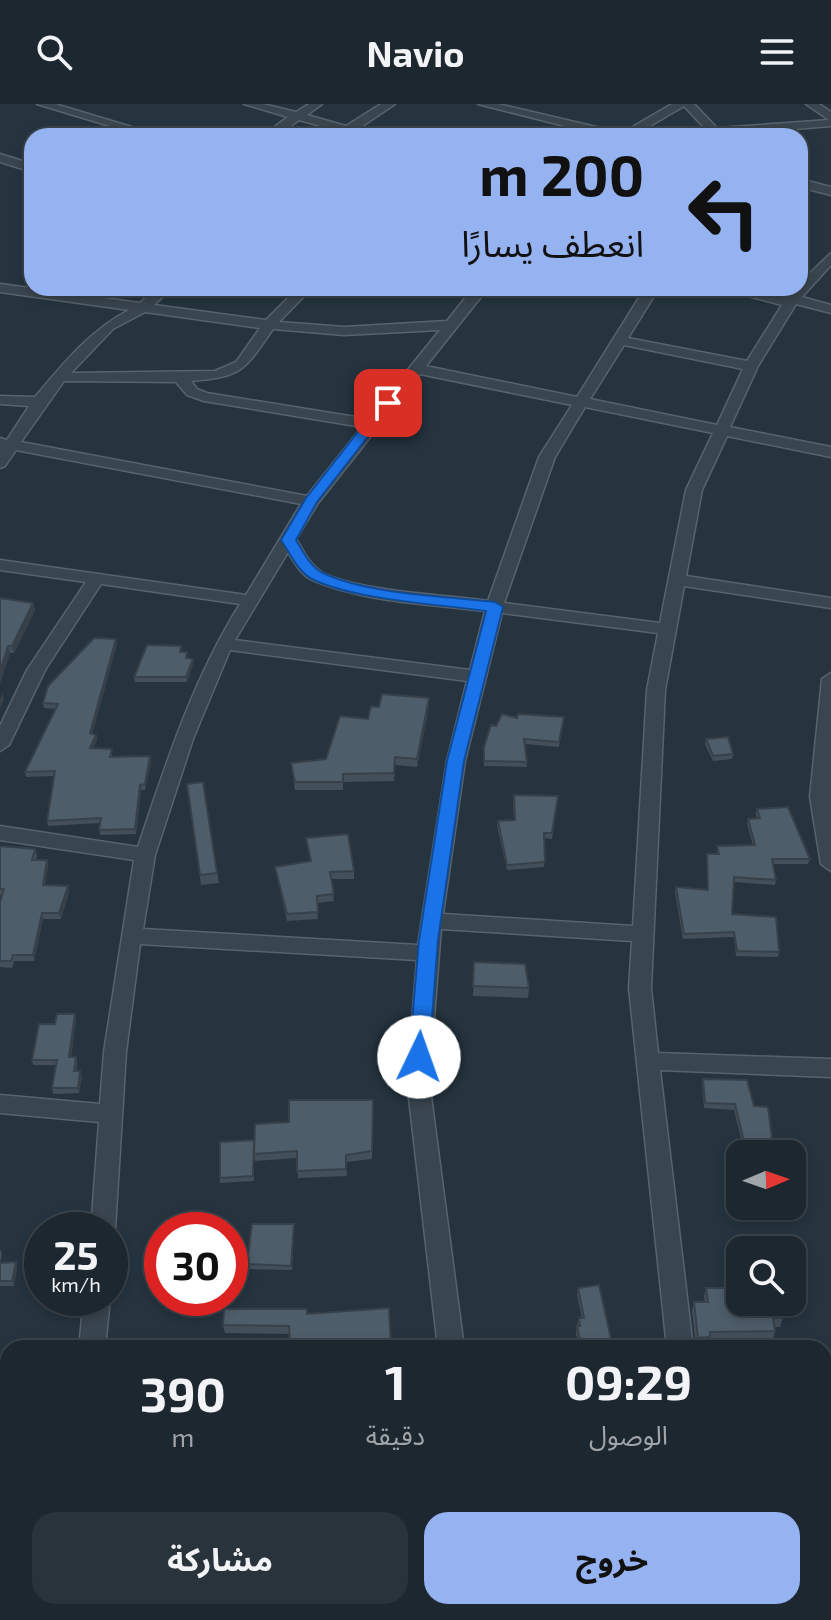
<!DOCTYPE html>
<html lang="ar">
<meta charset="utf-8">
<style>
body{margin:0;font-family:"Exo 2","Noto Sans Arabic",sans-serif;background:#29333b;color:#f1f3f6;direction:rtl;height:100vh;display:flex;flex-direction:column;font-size:30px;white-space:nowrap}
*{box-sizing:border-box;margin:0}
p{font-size:26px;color:#a0a5aa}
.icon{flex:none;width:44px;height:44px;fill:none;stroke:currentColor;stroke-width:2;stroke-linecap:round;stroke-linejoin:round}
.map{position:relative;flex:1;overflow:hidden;direction:ltr}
.sheet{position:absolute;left:0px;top:1236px;width:832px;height:280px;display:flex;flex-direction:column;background:#1c272f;border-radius:24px 24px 0 0;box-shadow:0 4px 12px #0003,0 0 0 2px #3a444b;direction:rtl}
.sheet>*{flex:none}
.hud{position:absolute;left:24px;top:24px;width:784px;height:168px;border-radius:24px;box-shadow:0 4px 12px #0003,0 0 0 2px #3a444b;direction:rtl;background:#95b2f1;color:#111;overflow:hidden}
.needle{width:52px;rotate:88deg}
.tools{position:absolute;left:726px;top:1036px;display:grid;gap:16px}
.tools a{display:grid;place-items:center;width:80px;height:80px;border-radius:16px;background:#1c272f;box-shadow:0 4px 12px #0003,0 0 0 2px #3a444b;font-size:40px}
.speed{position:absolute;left:24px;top:1108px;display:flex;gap:16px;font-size:40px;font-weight:700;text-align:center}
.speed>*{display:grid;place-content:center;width:104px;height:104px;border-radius:50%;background:#1c272f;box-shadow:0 4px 12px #0003,0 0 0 2px #3a444b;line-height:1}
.speed small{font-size:20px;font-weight:400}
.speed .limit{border:12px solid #d22;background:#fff;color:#111}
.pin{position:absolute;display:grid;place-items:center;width:68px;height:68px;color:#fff;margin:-34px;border-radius:16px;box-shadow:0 4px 12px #0006}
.me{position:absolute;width:88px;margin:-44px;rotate:3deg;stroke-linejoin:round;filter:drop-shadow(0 0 6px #0008)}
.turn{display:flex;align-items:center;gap:28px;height:168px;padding:0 32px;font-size:36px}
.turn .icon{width:104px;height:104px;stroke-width:2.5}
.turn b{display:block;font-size:56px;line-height:68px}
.eta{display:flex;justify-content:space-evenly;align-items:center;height:136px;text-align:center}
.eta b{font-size:48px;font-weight:700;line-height:56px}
.primary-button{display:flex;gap:16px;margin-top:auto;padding:16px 32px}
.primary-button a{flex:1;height:92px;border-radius:24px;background:#95b2f1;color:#111;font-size:32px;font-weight:700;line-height:92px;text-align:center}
.primary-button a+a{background:#29333b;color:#f1f3f6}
header{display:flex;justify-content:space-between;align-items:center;height:104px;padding:0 32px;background:#1c272f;font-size:36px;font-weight:700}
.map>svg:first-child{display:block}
</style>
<header><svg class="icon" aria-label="menu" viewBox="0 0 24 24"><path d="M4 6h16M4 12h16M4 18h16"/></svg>Navio<svg class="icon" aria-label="search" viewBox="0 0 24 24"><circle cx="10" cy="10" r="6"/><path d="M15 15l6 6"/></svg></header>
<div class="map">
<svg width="831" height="1516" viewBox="0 0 831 1516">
<rect width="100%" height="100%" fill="#25343f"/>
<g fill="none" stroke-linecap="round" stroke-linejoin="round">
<g stroke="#57636d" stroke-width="3">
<path id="minor" d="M37 0H55L162 32H143Z
M244 0H263L296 8 309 0H322L307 11 346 22 381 0H395L358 25 379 32 350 29 337 32 339 27 299 16 276 32H262L288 13Z
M478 0H498L622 29 672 0H694L717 24 829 16 806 0H819L831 8V22L712 32 684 2 633 32H604Z
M0 50 32 60V68L0 58Z
M800 75 831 83V91L800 83Z
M831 149V161L802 193 831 201V209L796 200 758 262 730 323 831 343V353L727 332 702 386 686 472 831 494V504L684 482 665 586 651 884 658 949 831 955V973L660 966 693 1244H667L629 884 632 837 441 825 429 977 464 1244H438L407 977 417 856 140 840 126 948 115 1126 110 1134V1126H91L99 1018 0 1009V991L100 1000 104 948 134 756 0 736V722L138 743C166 659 193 575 240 500L101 480 45 566 9 641 0 647V622L27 566 86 478 0 466V456L246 491 301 400 16 346 5 362 0 364V334L7 336 29 302 0 300V292L35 293C64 259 89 227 129 206L0 188V180L140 199 157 184H172L154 201 266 216 298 184H312L279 218 344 223 447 217 466 193 440 184 472 187 488 184 426 262 577 293 645 184H659L628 234 747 257 782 201 717 184H742L786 194 796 184H800V179ZM145 208 260 224 236 258 215 267 71 269 113 225ZM273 225 344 231 440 226 368 315 207 289 197 285 191 277C242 273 245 266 273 225ZM624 241 743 265 717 321 590 295ZM420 270 572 301 539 353 488 497C445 491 359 487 323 469 310 462 303 446 296 435L318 399ZM64 277 176 278 187 291 204 297 362 323 307 392 21 338ZM585 303 713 329 686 386 660 519 504 499 555 353ZM288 448C294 458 301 471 312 476 362 498 431 500 485 507L470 566 235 536ZM502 509 658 529 647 586 633 822 443 810 465 657ZM230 546 467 577 447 657 418 841 143 825 155 751 193 635Z
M831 569V767L821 760 810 693 822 575Z
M84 1194H110L105 1244H79Z
M8 1310V1336L0 1337V1311Z
M49 1508H77L76 1516H48Z
M445 1508H473V1516H445Z
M718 1508H746L747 1516H719Z"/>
</g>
<use href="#minor" fill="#39454f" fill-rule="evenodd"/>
</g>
<path fill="#43505b" d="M0 494 33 499 35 506 14 549H10L0 579Z
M116 535 117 540 92 630 96 631 97 636 93 644 112 645V653L150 652 151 658 145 686H141L136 730 100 731V719L48 722 47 717 54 672 26 673 25 668 56 605 44 604 43 599Z
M181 548 188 554 193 555V560L187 578H135L134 573Z
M429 602 417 663 395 661 394 677 343 678V686H295L291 659 326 655 368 615Z
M517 614 563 618 559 643 525 640 527 663 484 662V643L496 622Z
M706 635 733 650 732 655 713 657 705 640Z
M203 678 219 779 201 781 187 680Z
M558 692 552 735 544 734V763L507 766 497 722 498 717 514 716 513 697Z
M757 705 810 755 808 760H773L776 776 775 781 734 778 732 810 779 848 778 853 736 852 734 833 683 835 675 788 676 783 707 785V750H717V742L753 741 747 720 748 715 757 714 756 710Z
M306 734 354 767V775H331L334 797 317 799 318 815 287 817 275 763 310 757Z
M0 742 35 745 37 752 35 756H47L48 762 45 781 68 782 69 789 61 815H43L34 857H14L12 864 0 863V798L2 791H0Z
M474 858 529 884 528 894 473 892Z
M75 910 76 915 71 953H76L77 958 76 967H80L82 972 79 989 53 990 52 984 56 961H33L32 956 55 920Z
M703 975 754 1002 774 1050H745L734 1006 704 1004 702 980Z
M373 996 372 1055 346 1058 347 1072 298 1074 297 1054 255 1057 254 1050 289 1018Z
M254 1041V1077L220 1079V1074Z
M294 1125 292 1166 248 1165 247 1160Z
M0 1145 2 1150 0 1159 16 1158 17 1163 14 1182H0Z
M578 1184 613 1244H618H570L571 1238 578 1237 576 1230 577 1222 579 1214H582L577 1191Z
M706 1184 783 1214 780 1223H774L775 1227 773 1236H710L708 1242 696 1243 692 1207 694 1198H705L704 1193Z
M307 1205 308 1210 289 1230 225 1229 223 1221Z
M824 1281H831V1325H824Z"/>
<path fill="#37414a" d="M33 499 35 506 14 549 12 542Z
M116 535 117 540 91 634 90 629Z
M8 542 10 549 0 579V568Z
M193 555V560L187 578 186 573Z
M3 589 4 595 0 605V595Z
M429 594V602L417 663V655Z
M96 631 97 636 91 649 90 644Z
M150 652 151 658 145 686V680Z
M140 681 141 686 136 730 135 725Z
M47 756 48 762 44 787 43 781Z
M68 782 69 789 61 815 59 809Z
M42 809 43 815 34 857 33 851Z
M75 910 76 915 70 958 69 953Z
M80 967 82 972 79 989 78 984Z
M16 1158 17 1163 14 1182 12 1177Z
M648 1509 647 1514 639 1516H628Z"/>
<path fill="#4e5d6a" stroke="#37414a" stroke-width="2" d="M0 494 33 499 12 542H8L0 568Z
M94 534 116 535 90 629 96 631 90 644 112 645 110 653 150 652 145 680 140 681 135 725 99 726 101 714 47 717 55 667 25 668 58 600 43 599 48 582Z
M147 541 181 542 180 548H187L186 554 193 555 186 573H134Z
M382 590 429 594 417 655 395 653 394 669 343 670V678H295L291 659 326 655 340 612 368 615 371 602 379 603Z
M502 610 517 614 518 610 564 613 559 638 524 635 527 658 484 657V643L491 621 496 622Z
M728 633 733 650 713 652 706 635Z
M203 678 217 769 200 771 187 680Z
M514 691 558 692 552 729H544L545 758 507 761 498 717 515 716Z
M788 703 810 755H772L776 776 734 773 732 810 776 813 779 848 737 847 734 828 684 830 676 783 708 786 707 750H719L717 742 755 741 748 715 760 714 757 705Z
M348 730 354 767 330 768 334 790 317 792 318 808 287 810 275 763 311 757 306 734Z
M0 742 35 745 32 756H47L43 781 68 782 59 809H42L33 851H13L11 857H0V798L4 785H0Z
M474 858 525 860 529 884 473 882Z
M57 910H75L69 953H76L74 967H80L78 984H52L57 956H32L39 920H55Z
M703 975 747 976 754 1002 768 1003 774 1050H747L735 1000 705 999Z
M289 996H373L372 1047 346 1051V1065L297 1067V1047L254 1050 255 1020 289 1018Z
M254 1036 253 1072 220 1074V1038Z
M252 1120H294L291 1162 247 1160Z
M16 1158 12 1177H0V1159Z
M599 1181 613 1244H618H572L571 1238 580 1237 577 1222H580L579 1214H584L578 1184Z
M706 1184H740V1198H779L783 1214H773L775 1227 710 1228V1233L698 1234 694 1198H708Z
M389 1204 391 1244H290L289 1222 223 1221 224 1205H307V1210Z
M237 1238V1244H214V1239Z
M824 1281H831V1316L824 1317Z
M481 1508H497V1516H482Z
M612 1508H647L648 1509 628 1516H616Z"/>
<path fill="#1a73e8" stroke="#114b97" stroke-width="2" d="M383 296 394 299 317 398 296 436C303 447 310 463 323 469 367 490 445 492 495 498L503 503 464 657 438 836 429 953 426 959H412L409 953 419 836 447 657 486 507C438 500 354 496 312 475 298 468 290 449 281 436L306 394Z"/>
</svg>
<div class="tools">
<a><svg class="needle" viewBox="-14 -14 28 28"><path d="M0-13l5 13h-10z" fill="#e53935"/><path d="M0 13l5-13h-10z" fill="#a0a5aa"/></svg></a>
<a><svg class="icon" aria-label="search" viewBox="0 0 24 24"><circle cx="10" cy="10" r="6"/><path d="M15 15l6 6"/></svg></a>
</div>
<div class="speed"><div>25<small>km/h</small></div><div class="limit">30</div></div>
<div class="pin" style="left:388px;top:299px;background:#d93025"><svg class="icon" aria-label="arrive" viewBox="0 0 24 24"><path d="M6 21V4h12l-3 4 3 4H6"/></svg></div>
<svg class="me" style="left:419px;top:953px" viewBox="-20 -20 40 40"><circle r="19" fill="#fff"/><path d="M0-13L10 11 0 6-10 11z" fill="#1a73e8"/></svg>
<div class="hud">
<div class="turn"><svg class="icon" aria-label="left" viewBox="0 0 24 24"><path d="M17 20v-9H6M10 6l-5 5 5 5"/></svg><div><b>200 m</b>انعطف يسارًا</div></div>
</div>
<section class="sheet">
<div class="eta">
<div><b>09:29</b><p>الوصول</p></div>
<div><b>1</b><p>دقيقة</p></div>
<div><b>390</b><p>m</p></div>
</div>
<div class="primary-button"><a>خروج</a><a>مشاركة</a></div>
</section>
</div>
